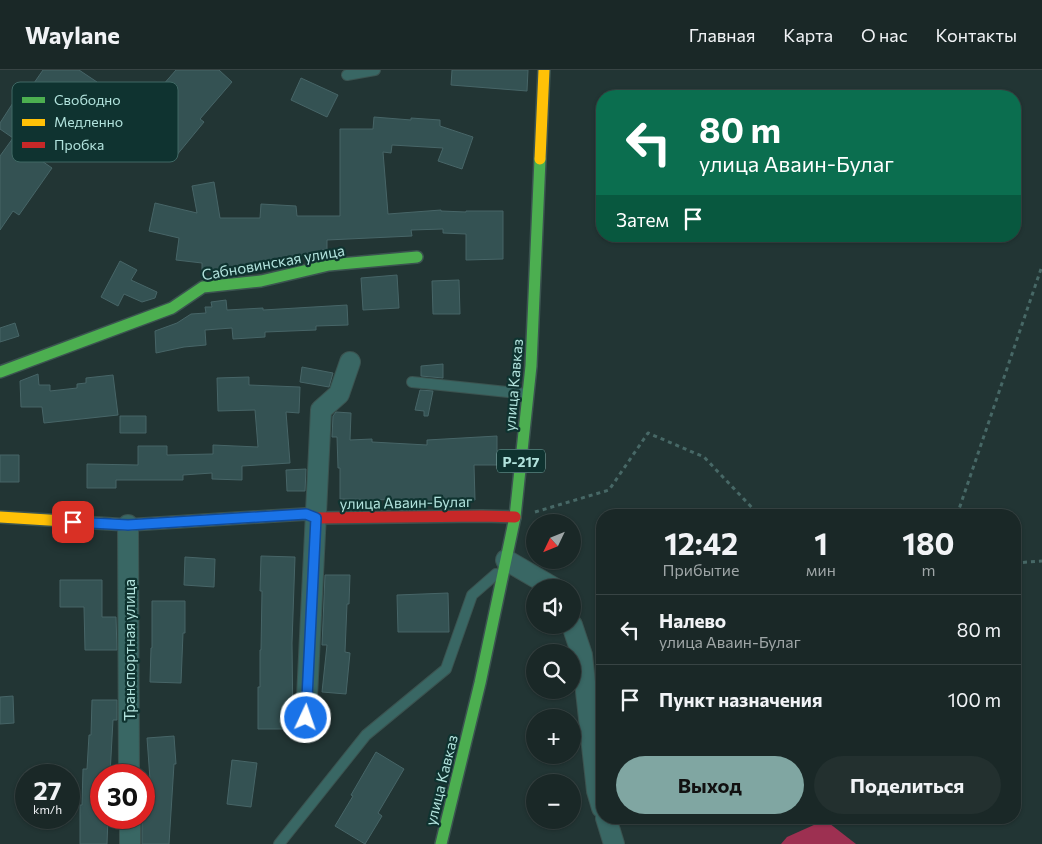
<!DOCTYPE html>
<html lang="ru">
<meta charset="utf-8">
<style>
body{margin:0;font-family:Commissioner,sans-serif;background:#23302f;color:#f1f3f6;height:100vh;display:flex;flex-direction:column;font-size:19px;white-space:nowrap}
*{box-sizing:border-box;margin:0}
p{font-size:16px;color:#9fa6a7}
.icon{flex:none;width:28px;height:28px;fill:none;stroke:currentColor;stroke-width:2;stroke-linecap:round;stroke-linejoin:round}
.map{position:relative;flex:1;overflow:hidden}
.drawer{position:absolute;left:596px;top:439px;width:425px;height:315px;display:flex;flex-direction:column;background:#1a2827;border-radius:20px;box-shadow:0 1px 4px #0004,0 0 0 1px #384444}
.drawer>*{flex:none}
.banner{position:absolute;left:596px;top:20px;width:425px;height:152px;border-radius:20px;box-shadow:0 1px 4px #0004,0 0 0 1px #384444;background:#0b6e4f;color:#fff;overflow:hidden}
.needle{width:32px;rotate:227deg}
.fabs{position:absolute;left:526px;top:444px;display:grid;gap:10px}
.fabs a{display:grid;place-items:center;width:55px;height:55px;border-radius:50%;background:#1a2827;box-shadow:0 1px 4px #0004,0 0 0 1px #384444;font-size:25px}
.speed{position:absolute;left:15px;top:694px;display:flex;gap:10px;font-size:25px;font-weight:700;text-align:center}
.speed>*{display:grid;place-content:center;width:65px;height:65px;border-radius:50%;background:#1a2827;box-shadow:0 1px 4px #0004,0 0 0 1px #384444;line-height:1}
.speed small{font-size:12px;font-weight:400}
.speed .limit{border:8px solid #d22;background:#fff;color:#111}
.pin{position:absolute;display:grid;place-items:center;width:42px;height:42px;color:#fff;margin:-21px;border-radius:10px;box-shadow:0 2px 8px #0006}
.me{position:absolute;width:55px;margin:-28px;rotate:3deg;stroke-linejoin:round;filter:drop-shadow(0 0 4px #0008)}
.turn{display:flex;align-items:center;gap:18px;height:105px;padding:0 20px;font-size:22px}
.turn .icon{width:65px;height:65px;stroke-width:2.5}
.turn b{display:block;font-size:35px;line-height:42px}
.then{display:flex;align-items:center;height:48px;padding:0 20px;background:#0003;gap:10px;font-size:19px}
.eta{display:flex;justify-content:space-evenly;align-items:center;height:85px;text-align:center}
.eta b{font-size:30px;font-weight:700;line-height:35px}
.action{display:flex;gap:10px;margin-top:auto;padding:10px 20px}
.action a{flex:1;height:58px;border-radius:30px;background:#80a6a2;color:#111;font-size:20px;font-weight:700;line-height:58px;text-align:center}
.action a+a{background:#23302f;color:#f1f3f6}
ul{padding:0;list-style:none}
li{display:flex;align-items:center;gap:15px;height:70px;padding:0 20px;border-top:1px solid #384444}
li div{flex:1}
li b{display:block;font-size:19px}
li em{font-style:normal}
header{display:flex;align-items:center;gap:30px;box-sizing:border-box;height:70px;padding:0 25px;background:#1a2827;border-bottom:1px solid #384444}
header strong{font-size:24px}
nav{display:flex;gap:28px;margin-inline-start:auto;font-size:18px}
.map>svg:first-child{display:block}
</style>
<header>
<strong>Waylane</strong>
<nav><a>Главная</a><a>Карта</a><a>О нас</a><a>Контакты</a></nav>
</header>
<div class="map">
<svg width="1042" height="774" viewBox="0 0 1042 774">
<rect width="100%" height="100%" fill="#223534"/>
<path fill="#9d3051" d="M825 750 856 774H781L787 767Z"/>
<path fill="#345253" stroke="#476567" d="M43 0H79L97 12 70 52 65 49 39 89 52 98 19 145 13 141 0 160V86L13 68 0 59V53L20 22 25 26Z
M176 0H219L232 12 200 49 204 52 176 86 138 53 167 19 162 16Z
M452 0H528L527 21 451 15Z
M301 8 338 25 327 47 291 30Z
M374 47 411 50V48L440 50V56L473 67 462 99 438 91 443 78 392 75 391 83 383 82 388 144 441 140V141L466 142V141H503V189L466 190V164L443 163V159L411 160 412 166 327 170V179L258 196 202 201V193L176 190 179 168 149 161 155 133 197 143 192 116 214 112 220 148H260L261 134 296 136 297 146H340V59H373Z
M120 191 137 200 131 210 157 222 155 228 142 232 124 224 118 236 101 227Z
M397 205 399 238 363 240 361 208Z
M459 210 460 244H433L432 211Z
M226 230 227 240 263 238V240L347 235 348 255 316 256V260L265 262V267L233 269 232 258 205 260 206 275 184 277 156 283 155 261 177 253 191 244 206 243 205 237H212L211 232Z
M15 253 19 266 0 272V258Z
M443 294V308L421 306V296Z
M302 297 333 303 329 317 300 312Z
M38 304 39 315H50V321L77 318V314L86 313V308L113 305 118 345 44 353 42 337H21L20 311Z
M249 307V315L300 317 299 343 286 342 290 393 242 396V410L212 409V403L183 405V410H116V418H87V394L138 395V376H167V385L213 384V375L258 377 255 340 218 341 217 308Z
M420 320 433 321 428 346H424V341L415 340Z
M336 342 351 343 350 370 372 369V372L427 375V370L497 366V395H474L475 430 398 431V430L340 429V398H338L337 367H332L333 346Z
M120 346H146V363H120Z
M0 385H19V412H0Z
M306 399 305 421H287L286 400Z
M261 486 295 487 292 573 293 659H258V617H260V580H261L262 521H260Z
M185 487 215 489 214 517 184 515Z
M325 505H350L349 534H347L345 582 350 583 346 624 322 622 327 575H322Z
M60 510H102V547H116L117 580H85L84 537H60Z
M448 523 449 562H398L397 525Z
M152 531H185V563H183L181 613 150 612 151 578H152Z
M13 626 14 653 0 654V627Z
M92 630H117V650H113L110 705H101V748H108L107 774H80V735H82L83 699H87L89 665H91Z
M174 666 176 694H174L169 774H142V748H144V709H150L147 668Z
M376 682 404 699 378 743 382 746 365 774 335 756 353 726 351 725Z
M232 690 257 693 251 737 227 734Z"/>
<g fill="none" stroke-linecap="round" stroke-linejoin="round">
<g stroke="#3b5350" stroke-width="12">
<path id="lane" d="M347 5 375 0
M412 312 527 324
M279 774 366 665 446 599 472 525 496 504"/>
</g>
<g stroke="#3b5350" stroke-width="22">
<path id="street" d="M128 455 129 705
M506 490 554 518
M572 555 582 585 597 721 602 738
M306 648 321 340 339 324 350 292
M130 748V774
M606 748 614 774"/>
</g>
<g stroke="#3b5350" stroke-width="14">
<path id="fast" d="M0 302 172 238 203 217 261 211 329 195 417 187
M441 774 480 613 515 447 531 296 540 89"/>
</g>
<g stroke="#3b5350" stroke-width="14">
<path id="slow" d="M540 89 544 0
M0 447 128 455 273 446"/>
</g>
<g stroke="#3b5350" stroke-width="14">
<path id="jam" d="M273 446 306 444 316 448 482 446 515 447"/>
</g>
<path stroke="#476866" stroke-width="3" stroke-dasharray="4 4" stroke-linecap="butt" d="M535 442 609 420 648 363 704 387 758 444 762 445
M957 445 1042 196
M1015 493 1042 491"/>
<use href="#lane" stroke="#396764" stroke-width="10"/>
<use href="#street" stroke="#396764" stroke-width="20"/>
<use href="#fast" stroke="#4caf50" stroke-width="11"/>
<use href="#slow" stroke="#ffc107" stroke-width="11"/>
<use href="#jam" stroke="#c62828" stroke-width="11"/>
</g>
<g fill="none" stroke-linecap="round" stroke-linejoin="round">
<g stroke="#114b97" stroke-width="12">
<path id="route" d="M73 452 128 455 306 444 316 448 306 648"/>
</g>
<use href="#route" stroke="#1a73e8" stroke-width="9"/>
</g>
<g text-anchor="middle" dominant-baseline="central" stroke-width="4.5" stroke-linejoin="round" paint-order="stroke">
<rect fill="#0f3330" stroke="#81aea9" stroke-width="1" x="497" y="379.5" width="48" height="23" rx="4"/>
<g font-size="14" font-weight="bold" fill="#b2e3dd">
<text x="521" y="391">Р-217</text>
</g>
<g font-size="15" fill="#b2e3dd" stroke="#0f3330">
<text transform="translate(273 192) rotate(-10)">Сабновинская улица</text>
<text transform="translate(513 315) rotate(-85)">улица Кавказ</text>
<text transform="translate(406 432) rotate(-1)">улица Аваин-Булаг</text>
<text transform="translate(129 580) rotate(-90)">Транспортная улица</text>
<text transform="translate(441 710) rotate(-76)">улица Кавказ</text>
</g>
</g>
<rect x="12" y="12" width="166" height="80" rx="8" fill="#0f3330" stroke="#406864" stroke-width="1"/>
<rect x="22" y="27" width="23" height="6" fill="#4caf50"/>
<rect x="22" y="49" width="23" height="7" fill="#ffc107"/>
<rect x="22" y="72" width="23" height="6" fill="#c62828"/>
<g font-size="14" fill="#b2e3dd">
<text x="54" y="35">Свободно</text>
<text x="54" y="57">Медленно</text>
<text x="54" y="80">Пробка</text>
</g>
</svg>
<div class="fabs">
<a><svg class="needle" viewBox="-14 -14 28 28"><path d="M0-13l5 13h-10z" fill="#e53935"/><path d="M0 13l5-13h-10z" fill="#9fa6a7"/></svg></a>
<a><svg class="icon" aria-label="sound" viewBox="0 0 24 24"><path d="M4 9h4l5-4v14l-5-4H4zM17 9q2 3 0 6"/></svg></a>
<a><svg class="icon" aria-label="search" viewBox="0 0 24 24"><circle cx="10" cy="10" r="6"/><path d="M15 15l6 6"/></svg></a>
<a>+</a>
<a>−</a>
</div>
<div class="speed"><div>27<small>km/h</small></div><div class="limit">30</div></div>
<div class="pin" style="left:73px;top:452px;background:#d93025"><svg class="icon" aria-label="arrive" viewBox="0 0 24 24"><path d="M6 21V4h12l-3 4 3 4H6"/></svg></div>
<svg class="me" style="left:306px;top:648px" viewBox="-20 -20 40 40"><circle r="17" fill="#1a73e8" stroke="#fff" stroke-width="3"/><path d="M0-11L8 9 0 5-8 9z" fill="#fff"/></svg>
<div class="banner">
<div class="turn"><svg class="icon" aria-label="left" viewBox="0 0 24 24"><path d="M17 20v-9H6M10 6l-5 5 5 5"/></svg><div><b>80 m</b>улица Аваин-Булаг</div></div>
<div class="then">Затем<svg class="icon" aria-label="arrive" viewBox="0 0 24 24"><path d="M6 21V4h12l-3 4 3 4H6"/></svg></div>
</div>
<section class="drawer">
<div class="eta">
<div><b>12:42</b><p>Прибытие</p></div>
<div><b>1</b><p>мин</p></div>
<div><b>180</b><p>m</p></div>
</div>
<ul>
<li><svg class="icon" aria-label="left" viewBox="0 0 24 24"><path d="M17 20v-9H6M10 6l-5 5 5 5"/></svg><div><b>Налево</b><p>улица Аваин-Булаг</p></div><em>80 m</em></li>
<li><svg class="icon" aria-label="arrive" viewBox="0 0 24 24"><path d="M6 21V4h12l-3 4 3 4H6"/></svg><div><b>Пункт назначения</b></div><em>100 m</em></li>
</ul>
<div class="action"><a>Выход</a><a>Поделиться</a></div>
</section>
</div>
